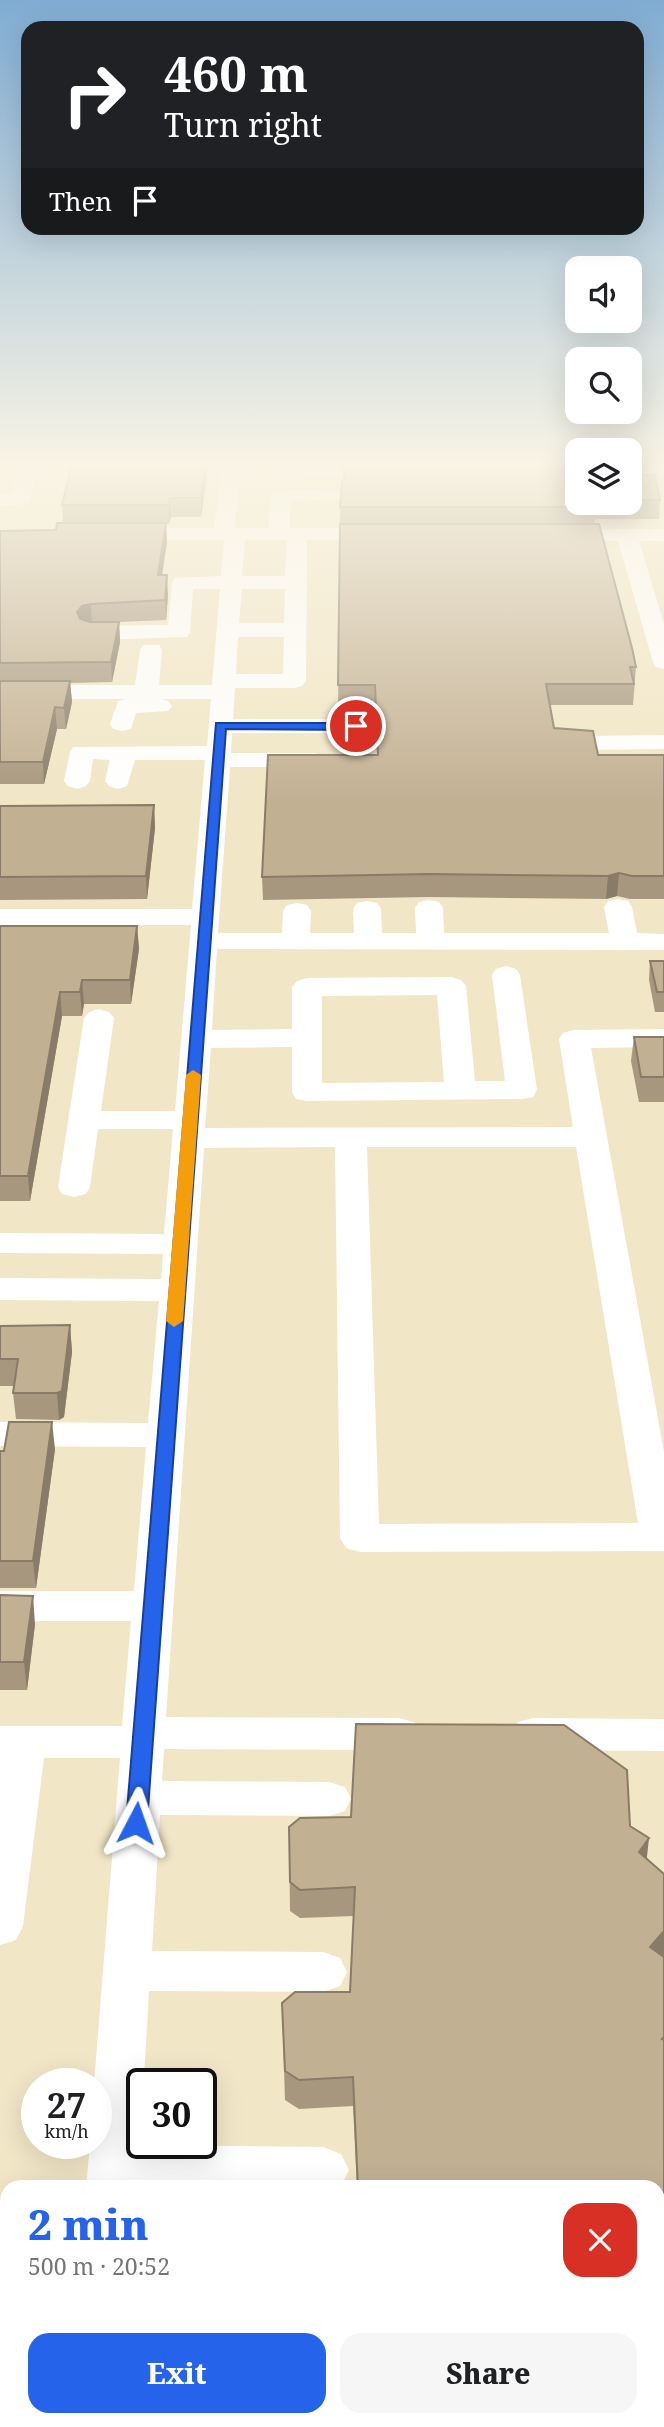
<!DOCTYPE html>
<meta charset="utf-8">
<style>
body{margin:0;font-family:"Noto Serif",serif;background:#f6f6f6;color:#202124;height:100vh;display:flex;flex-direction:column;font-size:26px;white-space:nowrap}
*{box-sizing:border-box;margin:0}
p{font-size:23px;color:#757577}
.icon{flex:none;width:38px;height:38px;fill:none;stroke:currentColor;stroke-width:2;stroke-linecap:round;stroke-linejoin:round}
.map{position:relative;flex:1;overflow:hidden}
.side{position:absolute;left:0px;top:2180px;width:665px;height:247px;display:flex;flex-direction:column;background:#fff;border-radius:21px 21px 0 0;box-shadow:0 7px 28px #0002}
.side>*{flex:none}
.banner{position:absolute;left:21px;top:21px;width:623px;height:214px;border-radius:21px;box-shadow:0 7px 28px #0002;background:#202124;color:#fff;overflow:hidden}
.buttons{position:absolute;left:565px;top:256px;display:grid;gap:14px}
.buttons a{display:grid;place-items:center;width:77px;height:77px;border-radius:14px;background:#fff;box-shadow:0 7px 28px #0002;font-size:35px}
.speed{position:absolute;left:21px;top:2068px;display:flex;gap:14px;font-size:35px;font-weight:700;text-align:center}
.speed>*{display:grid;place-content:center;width:91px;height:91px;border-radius:50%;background:#fff;box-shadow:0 7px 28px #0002;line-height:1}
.speed small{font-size:18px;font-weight:400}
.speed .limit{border:4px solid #111;border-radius:10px;background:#fff;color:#111}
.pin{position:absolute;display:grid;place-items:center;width:60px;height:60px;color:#fff;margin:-30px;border:4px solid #fff;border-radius:50%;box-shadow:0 2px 7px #0007}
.me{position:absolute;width:77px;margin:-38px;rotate:4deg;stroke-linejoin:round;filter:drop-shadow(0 0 5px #0008)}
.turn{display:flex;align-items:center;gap:24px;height:147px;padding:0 28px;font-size:32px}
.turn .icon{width:91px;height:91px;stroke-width:2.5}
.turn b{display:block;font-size:49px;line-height:60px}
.then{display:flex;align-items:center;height:66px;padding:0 28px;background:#0003;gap:14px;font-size:26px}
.round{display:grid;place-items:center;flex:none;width:74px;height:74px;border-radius:21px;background:#f6f6f6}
.overview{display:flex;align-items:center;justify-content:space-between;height:119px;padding:0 28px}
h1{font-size:42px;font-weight:800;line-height:52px;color:#2563eb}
.action{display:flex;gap:14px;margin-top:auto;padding:14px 28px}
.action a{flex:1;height:80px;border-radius:21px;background:#2563eb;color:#fff;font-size:28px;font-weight:800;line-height:80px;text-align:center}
.action a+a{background:#f6f6f6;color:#202124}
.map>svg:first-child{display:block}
</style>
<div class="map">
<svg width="664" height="2427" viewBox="0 0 664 2427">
<rect width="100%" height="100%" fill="#f1e6c6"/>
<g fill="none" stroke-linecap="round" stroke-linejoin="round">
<path fill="#fff" fill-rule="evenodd" d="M21 461H41L30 500 27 504 0 506V494H12Z
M223 461H243L234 528H268L271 495 274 491 333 489 340 491 343 495 340 499 291 501 289 528H385L392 530 395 534 392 538 385 540H307L306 681 302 686 294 688H235L233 719H356L365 721 368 726 365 731 356 733H232L231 753H313L322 755 325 760 322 765 313 767H230L218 933H282L283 911 287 905 297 903 307 905 311 911 310 933H354L353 909 357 903 367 901 377 903 381 909 382 933H416L415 908 419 902 429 900 439 902 443 908 444 933H609L604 907 608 901 618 899 628 901 632 907 637 933 664 934V950L217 949 212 1030 292 1029V987L297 981 307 978 451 977 461 980 466 986 475 1081H505L492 975 496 969 506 966 516 969 520 975 537 1090 533 1097 522 1099 307 1101 296 1099 292 1092V1047L211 1048 205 1128 573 1127 559 1039 563 1033 574 1030 664 1029V1047L591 1048 664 1452V1551L360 1552 346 1548 340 1538 335 1147 204 1148 166 1717 399 1718 414 1722 420 1734 414 1746 399 1750 164 1749 162 1781 329 1782 345 1787 351 1799 345 1811 329 1816 160 1815 152 1951 323 1952 340 1958 347 1972 340 1986 323 1992 149 1991 140 2145 323 2147 341 2154 349 2170 341 2186 86 2188 90 2144H96L94 2084 120 1758H44L23 1926 16 1940 0 1945V1726H122L131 1621H0V1591H134L146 1447 0 1446V1422L148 1423 159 1301 0 1300V1278L161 1279 163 1254 0 1253V1233L164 1234 173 1129H98L90 1187 86 1194 74 1197 62 1194 58 1187 84 1018 89 1012 99 1009 109 1012 114 1018 101 1111H175L191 925H0V909H192L205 760H135L127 786 118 789 109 786 105 781 110 760 93 759 90 781 86 786 77 789 68 786 64 781 70 752 73 747 207 746 211 699H161L168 701 172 706 168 711 136 713 131 729 122 731 113 729 110 724 118 701 125 699H0V685H135L140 650 143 645H159L162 650 159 685H212L220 589H193L190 632 187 637 92 640 84 638 81 633 84 628 92 626 168 625 172 583 175 578 221 576 224 540H120L113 538 110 534 113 530 120 528H214ZM245 540H287L285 576H242ZM242 589H285L284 623H239ZM238 637H284L283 674H236ZM437 995 444 1082 322 1083V996ZM367 1147H576L638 1523 379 1524Z
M287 464H390L400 470 390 476 280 474 277 470Z
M630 467H664V479H630Z
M558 529H664V541H639L664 624V669L656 667 653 662 618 541 551 539 548 535 551 531Z
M664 735V749L584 750 575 748 572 743 575 738 584 736Z
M533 1718 664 1719V1751L533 1750 518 1746 512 1734 518 1722Z
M0 2376H7V2420H27V2422L15 2427H0Z
M658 2377H664V2427H648L637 2420H658Z
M32 2420H88L87 2427H31Z
M560 2420H616V2427H560Z"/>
</g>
<path fill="#a7977e" d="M209 461 201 517H171L169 524H166L167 542 162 575 168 595 166 620 119 622 120 642 112 682 70 683 72 702 66 729H57L44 784H0V531L56 530 63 523 62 505Z
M630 469 632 475 660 500 659 519H595L594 524 636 667 633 705H550L554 728 598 755H664V899H630L617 896 606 899 428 897 263 900 262 877 377 755 375 706H338L340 507 343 472 578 502H630Z
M154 805 155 828 147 899 0 900V806Z
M0 926H137L139 949 131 1004H84L82 1016H62L30 1201H0Z
M650 961H664V1012H655L649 980Z
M634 1037H664V1102H639L631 1061Z
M70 1325 72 1352 64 1417 59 1420 16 1419 13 1393 14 1386H0V1326Z
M55 1449 36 1588H0V1451Z
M0 1595 35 1624 27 1690H0Z
M630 1826 647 1859 664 1874V2280H658V2188H357L353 2106 299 2109 285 2100 282 2003 350 1992 354 1916 300 1918 290 1911 289 1827Z"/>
<path fill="#887b67" d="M206 461H209L201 517V498Z
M170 498 171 517 169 524V505Z
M166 523 167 542 159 595 158 575Z
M167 575 168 595 166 620 165 600Z
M91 604 92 623 83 625 77 612 82 606Z
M119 622 120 642 112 682 111 662Z
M70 681 72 702 66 729 64 708Z
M55 707 57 729 44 784 43 762Z
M154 805 155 828 147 899 146 876Z
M619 873 617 896 606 899 608 876Z
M137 926 139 949 131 1004 130 980Z
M82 980 84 1004 82 1016 80 992Z
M60 992 62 1016 30 1201 28 1176Z
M70 1325 72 1352 64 1417 59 1420 57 1393Z
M52 1422 55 1449 36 1588 33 1561Z
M33 1596 35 1624 27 1690 24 1662Z
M649 1838 646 1866 639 1852Z
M664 1931V1955L647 1975 650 1947Z"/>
<path fill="#c2b093" stroke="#887b67" stroke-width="2" d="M73 461H206L201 498H170L169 505H62Z
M344 461H578V502H594L595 507H340L342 482 346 476 343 472Z
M630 469 632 475H655L660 500H630Z
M57 523H166L158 575H167L165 600 91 604 82 606 77 612 80 619 90 622H119L111 662 0 663V531L56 530Z
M340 524H599L632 648 636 667H630L634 684H546L554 728 593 731 598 755H664V876H632L619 873 608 876 429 874 262 877 268 755H378L375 685H338Z
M0 681H70L64 708 55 707 43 762H0Z
M154 805 146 876 0 877V806Z
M0 926H137L130 980H82L80 992H60L28 1176H0Z
M650 961H664V992H657Z
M634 1037H664V1077H641Z
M70 1325 62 1391 57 1393H13L18 1359H0V1326Z
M9 1422H52L33 1561H0V1451H4Z
M0 1595 33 1596 24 1662H0Z
M356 1724 564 1725 627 1770 630 1826 649 1838 639 1852 664 1874V1931L650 1947 664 1957V2037L662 2039 664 2040V2252H658V2188H358L353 2077 299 2080 285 2071 282 2003 295 1992H350L355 1887 300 1890 290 1882 289 1827 300 1818 351 1817Z"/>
<linearGradient id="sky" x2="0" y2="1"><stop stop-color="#80acd3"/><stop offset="0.58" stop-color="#f9f4e5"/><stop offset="1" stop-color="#f9f4e5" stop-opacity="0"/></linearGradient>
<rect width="664" height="801" fill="url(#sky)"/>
<path fill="#2563eb" stroke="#184099" stroke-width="2" d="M216 723H356L362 726 356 730 226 729 147 1823 144 1829 136 1832 129 1829 126 1823Z"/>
<path fill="#f59e0b" d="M193 1070 201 1075 183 1321 174 1327 166 1321 186 1075Z"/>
</svg>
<div class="buttons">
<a><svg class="icon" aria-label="sound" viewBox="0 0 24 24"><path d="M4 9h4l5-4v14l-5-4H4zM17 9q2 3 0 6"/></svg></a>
<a><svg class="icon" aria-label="search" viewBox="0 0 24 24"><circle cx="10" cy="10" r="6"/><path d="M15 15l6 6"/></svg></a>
<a><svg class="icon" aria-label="layers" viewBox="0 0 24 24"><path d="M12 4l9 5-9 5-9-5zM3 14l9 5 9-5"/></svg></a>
</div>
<div class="speed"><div>27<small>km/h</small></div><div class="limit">30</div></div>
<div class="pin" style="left:356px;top:726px;background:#d93025"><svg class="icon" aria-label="arrive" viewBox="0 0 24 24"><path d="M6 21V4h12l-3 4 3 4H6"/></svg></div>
<svg class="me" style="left:136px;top:1823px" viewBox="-20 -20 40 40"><path d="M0-17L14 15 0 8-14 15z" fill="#2563eb" stroke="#fff" stroke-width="4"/></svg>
<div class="banner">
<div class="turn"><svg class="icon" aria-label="right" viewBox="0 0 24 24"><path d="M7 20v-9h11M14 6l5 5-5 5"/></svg><div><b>460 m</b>Turn right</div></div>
<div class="then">Then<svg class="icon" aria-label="arrive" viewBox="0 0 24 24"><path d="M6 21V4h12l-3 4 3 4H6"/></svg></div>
</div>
<section class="side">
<div class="overview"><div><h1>2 min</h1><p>500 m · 20:52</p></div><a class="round" style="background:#d93025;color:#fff"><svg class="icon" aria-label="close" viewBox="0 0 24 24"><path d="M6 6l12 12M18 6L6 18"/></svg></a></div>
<div class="action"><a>Exit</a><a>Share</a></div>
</section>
</div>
